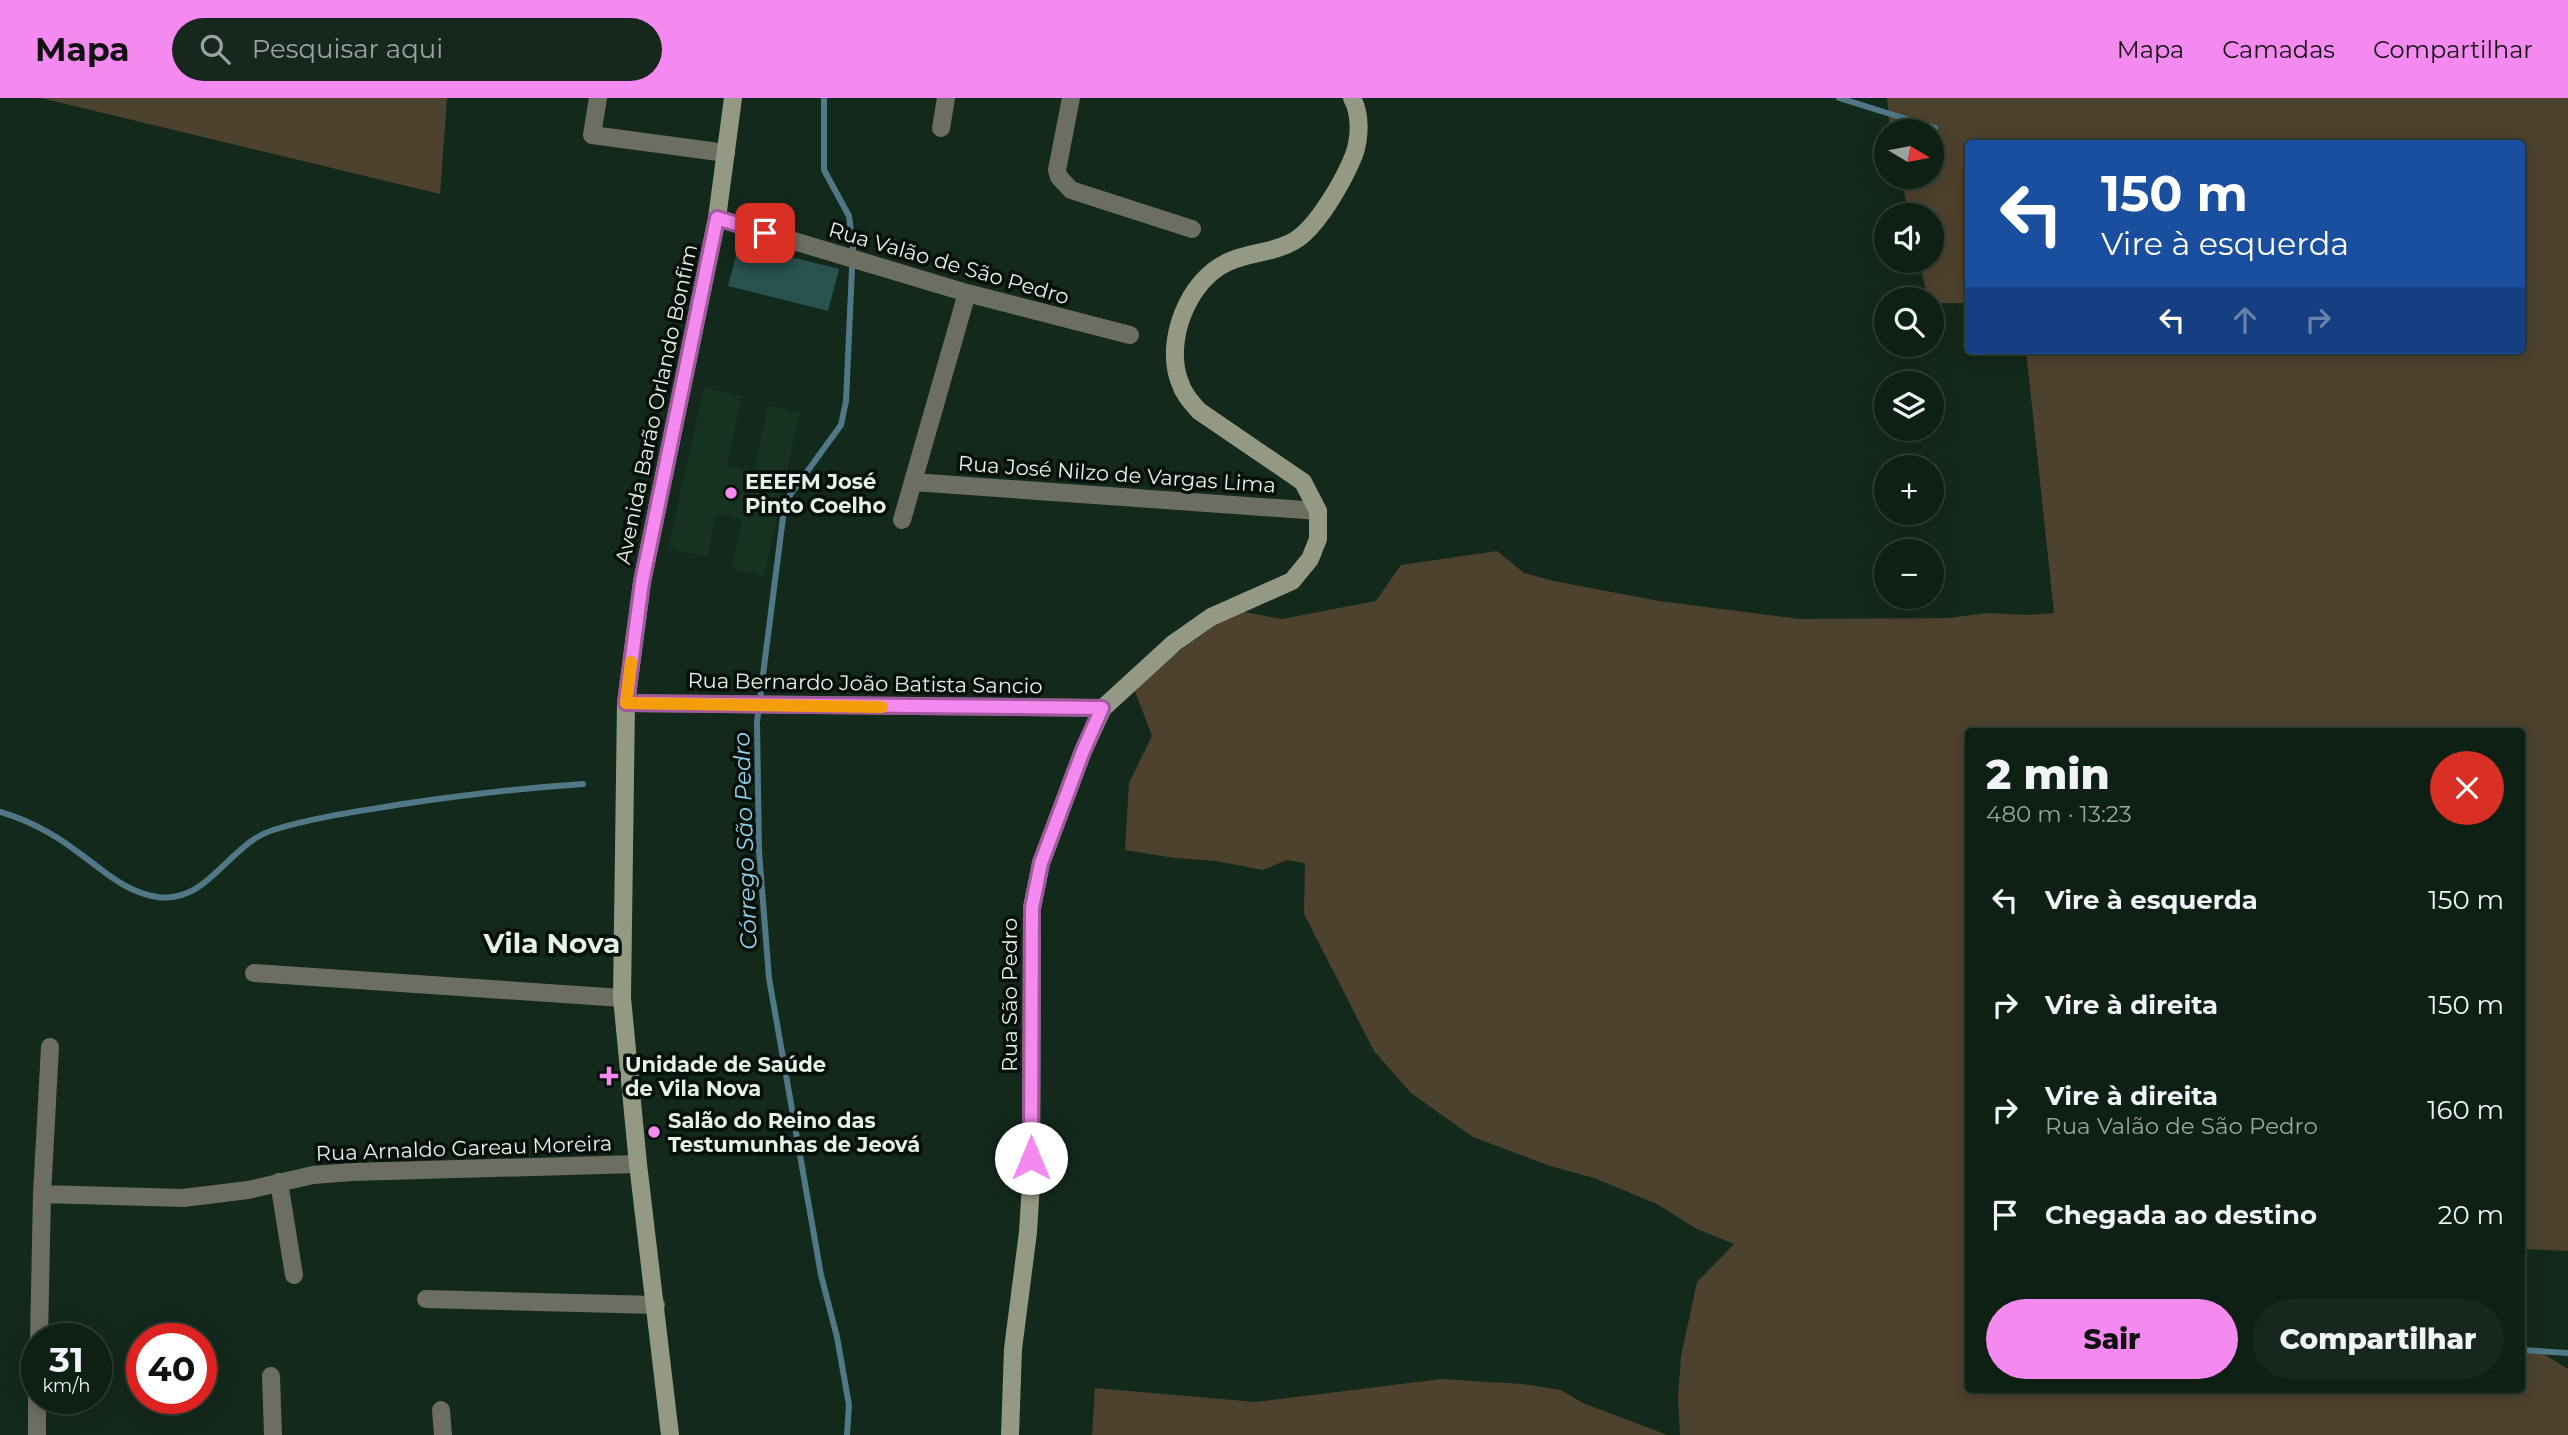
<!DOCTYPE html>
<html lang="pt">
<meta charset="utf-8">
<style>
body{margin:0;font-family:Montserrat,sans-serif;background:#17271d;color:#f1f3f6;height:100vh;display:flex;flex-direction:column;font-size:26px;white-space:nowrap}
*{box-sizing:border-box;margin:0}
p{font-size:23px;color:#9ba2a0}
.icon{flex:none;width:38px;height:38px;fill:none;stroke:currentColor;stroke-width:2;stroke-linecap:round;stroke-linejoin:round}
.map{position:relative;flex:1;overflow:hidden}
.sheet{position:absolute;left:1965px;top:630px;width:560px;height:665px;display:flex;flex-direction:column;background:#0e1f14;border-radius:7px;box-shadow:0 4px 18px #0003,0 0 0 2px #2e3d34}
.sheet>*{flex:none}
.banner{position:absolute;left:1965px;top:42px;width:560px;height:214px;border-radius:7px;box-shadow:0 4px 18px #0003,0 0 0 2px #2e3d34;background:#1a4fa0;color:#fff;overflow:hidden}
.needle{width:46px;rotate:100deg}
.controls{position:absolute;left:1874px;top:21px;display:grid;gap:14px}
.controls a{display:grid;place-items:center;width:70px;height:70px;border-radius:50%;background:#0e1f14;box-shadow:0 4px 18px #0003,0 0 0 2px #2e3d34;font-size:35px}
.speed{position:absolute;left:21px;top:1225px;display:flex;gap:14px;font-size:35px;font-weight:700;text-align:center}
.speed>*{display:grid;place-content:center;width:91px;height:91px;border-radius:50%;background:#0e1f14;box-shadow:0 4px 18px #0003,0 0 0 2px #2e3d34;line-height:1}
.speed small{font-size:18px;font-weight:400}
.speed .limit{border:10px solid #d22;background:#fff;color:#111}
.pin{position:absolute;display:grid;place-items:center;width:60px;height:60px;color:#fff;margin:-30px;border-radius:14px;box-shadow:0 4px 10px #0006}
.me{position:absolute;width:77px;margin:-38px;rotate:0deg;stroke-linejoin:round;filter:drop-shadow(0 0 5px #0008)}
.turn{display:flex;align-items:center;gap:24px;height:147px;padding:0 21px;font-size:32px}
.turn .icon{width:91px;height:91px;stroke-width:2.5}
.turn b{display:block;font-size:49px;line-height:60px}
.lanes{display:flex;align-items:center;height:66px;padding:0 21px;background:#0003;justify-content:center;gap:35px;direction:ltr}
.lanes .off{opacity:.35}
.round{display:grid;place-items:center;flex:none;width:74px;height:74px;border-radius:37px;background:#17271d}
.head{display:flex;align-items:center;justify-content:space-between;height:119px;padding:0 21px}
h1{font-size:42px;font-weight:800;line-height:52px}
.button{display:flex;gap:14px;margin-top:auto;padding:14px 21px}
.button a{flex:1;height:80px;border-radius:42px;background:#f489f0;color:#111;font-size:28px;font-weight:800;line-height:80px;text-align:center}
.button a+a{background:#17271d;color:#f1f3f6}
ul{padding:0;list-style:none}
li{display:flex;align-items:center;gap:21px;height:105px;padding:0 21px}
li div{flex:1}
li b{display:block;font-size:26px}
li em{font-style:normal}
header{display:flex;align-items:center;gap:42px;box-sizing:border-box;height:98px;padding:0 35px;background:#f489f0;color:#111}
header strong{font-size:33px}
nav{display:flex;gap:38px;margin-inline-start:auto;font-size:24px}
.search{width:490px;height:63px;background:#17271d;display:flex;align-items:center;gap:18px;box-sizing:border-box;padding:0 24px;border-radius:38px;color:#9ba2a0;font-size:26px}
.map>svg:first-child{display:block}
</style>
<header>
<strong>Mapa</strong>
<div class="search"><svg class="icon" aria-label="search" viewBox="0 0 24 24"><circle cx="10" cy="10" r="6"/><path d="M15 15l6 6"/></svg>Pesquisar aqui</div>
<nav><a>Mapa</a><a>Camadas</a><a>Compartilhar</a></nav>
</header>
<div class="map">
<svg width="2568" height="1337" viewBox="0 0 2568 1337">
<rect width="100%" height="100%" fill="#13291b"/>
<path fill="#153320" d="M704 289 742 298 727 368 754 373 768 307 800 314 764 478 731 471 742 422 717 416 707 459 668 451Z"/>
<path fill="#4d422d" d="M41 0H447L440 96Z
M1887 0H2568V1153L2522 1151V634H1969V1292H2522V1248L2542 1255 2568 1271V1337H1680L1678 1299 1681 1258 1697 1184 1734 1146 1697 1131 1657 1106 1594 1080 1547 1067 1473 1039 1411 995 1374 953 1304 816 1305 765 1287 762 1263 772 1216 763 1175 760 1125 752 1129 685 1152 638 1133 588 1234 512 1282 521 1376 503 1401 467 1497 453 1524 475 1554 483 1659 503 1800 521 1949 520 1987 515 2028 517 2054 515 2026 252H2522V46H1969V205H1932V201H1928L1919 163H1932V117H1909L1901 79H1932V33H1890Z
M1441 1281 1522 1286 1561 1292 1583 1305 1667 1337H1092L1095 1290 1256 1304Z"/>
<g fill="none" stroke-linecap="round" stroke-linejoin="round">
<path stroke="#517886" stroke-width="6" d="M824 0V72L849 118 853 149 846 303 841 327 785 404 757 624 759 753 769 880 821 1177 837 1239 849 1307 847 1337
M1839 0 1935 30
M0 714C28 722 52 735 75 752 102 771 124 794 157 799 209 806 228 746 273 732 315 719 360 713 403 706 463 697 523 690 583 686
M2522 1252 2568 1255"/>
</g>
<path fill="#27524f" d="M739 146 839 171 828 213 728 188Z"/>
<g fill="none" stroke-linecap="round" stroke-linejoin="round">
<path stroke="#6b6e60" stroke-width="18" d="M598 0 592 37 726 55
M1071 0 1057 72 1059 79 1071 92 1192 131
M941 30 946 0
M717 120 967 195 1130 237
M913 384 1318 413
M902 422 967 195
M626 605 1103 610
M254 875 622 900
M279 1084 294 1177
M42 1096 183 1100 248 1092 313 1077 352 1074 638 1066
M426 1201 656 1207
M39 1241 42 1096 50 949
M271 1278 273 1337
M441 1312 443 1337
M37 1337V1300"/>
<path stroke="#939983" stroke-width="18" d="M670 1337 638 1066 622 900 626 605 642 484 717 120 733 0
M1010 1337 1013 1251 1028 1134 1031 1086 1032 810 1041 765 1083 653 1103 610 1174 545 1211 519 1292 483 1310 461 1318 441V413L1303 384 1199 313C1190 303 1183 295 1179 282 1165 242 1188 182 1228 164 1249 154 1274 155 1294 143 1317 130 1344 82 1354 57 1360 40 1361 16 1352 0"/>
</g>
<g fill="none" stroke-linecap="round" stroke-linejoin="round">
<g stroke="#9f599c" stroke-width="18">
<path id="route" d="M765 135 717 120 642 484 626 605 1102 610 1083 653 1041 765 1032 810 1031 1060"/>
</g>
<use href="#route" stroke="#f489f0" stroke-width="12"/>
<path stroke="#f59e0b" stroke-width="12" d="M631 564 626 605 882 609"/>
</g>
<g fill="#f489f0" stroke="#060f09" stroke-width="2.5">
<circle cx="731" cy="395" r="7"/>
<path d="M605.5 967.5h7v7h7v7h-7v7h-7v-7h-7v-7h7z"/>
<circle cx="654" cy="1034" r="7"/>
</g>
<g text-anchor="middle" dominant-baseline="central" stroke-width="7" stroke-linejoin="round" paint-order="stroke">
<g font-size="21" fill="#e4f2e8" stroke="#060f09">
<text transform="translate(949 165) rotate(16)">Rua Valão de São Pedro</text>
<text transform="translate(656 306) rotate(-78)">Avenida Barão Orlando Bonfim</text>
<text transform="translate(1117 376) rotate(4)">Rua José Nilzo de Vargas Lima</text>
<text transform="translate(865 585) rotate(1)">Rua Bernardo João Batista Sancio</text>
<text transform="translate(1009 897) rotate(-90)">Rua São Pedro</text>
<text transform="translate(464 1050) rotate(-2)">Rua Arnaldo Gareau Moreira</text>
</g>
<g font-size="21" font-weight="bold" fill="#e4f2e8" stroke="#060f09" text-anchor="start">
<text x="745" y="383">EEEFM José<tspan x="745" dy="24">Pinto Coelho</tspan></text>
<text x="625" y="966">Unidade de Saúde<tspan x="625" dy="24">de Vila Nova</tspan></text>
<text x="668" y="1022">Salão do Reino das<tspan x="668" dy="24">Testumunhas de Jeová</tspan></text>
</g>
<g font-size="23" font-style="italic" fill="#91d6f0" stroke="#060f09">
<text transform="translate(745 743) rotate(-92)">Córrego São Pedro</text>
</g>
<g font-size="28" font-weight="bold" fill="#e4f2e8" stroke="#060f09">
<text x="552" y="845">Vila Nova</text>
</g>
</g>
</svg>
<div class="controls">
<a><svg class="needle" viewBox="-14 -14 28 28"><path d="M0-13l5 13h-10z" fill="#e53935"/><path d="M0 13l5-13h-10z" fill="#9ba2a0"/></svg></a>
<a><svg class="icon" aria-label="sound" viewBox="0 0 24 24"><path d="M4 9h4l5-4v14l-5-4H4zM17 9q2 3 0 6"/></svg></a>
<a><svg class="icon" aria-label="search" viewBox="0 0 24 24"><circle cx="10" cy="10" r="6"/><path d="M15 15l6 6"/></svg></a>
<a><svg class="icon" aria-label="layers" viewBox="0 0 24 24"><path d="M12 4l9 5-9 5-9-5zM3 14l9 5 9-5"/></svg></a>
<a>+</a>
<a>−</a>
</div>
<div class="speed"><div>31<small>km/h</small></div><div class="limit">40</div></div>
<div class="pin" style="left:765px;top:135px;background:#d93025"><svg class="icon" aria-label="arrive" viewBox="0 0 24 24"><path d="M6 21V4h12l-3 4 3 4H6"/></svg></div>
<svg class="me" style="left:1031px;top:1060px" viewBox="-20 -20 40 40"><circle r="19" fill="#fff"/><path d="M0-13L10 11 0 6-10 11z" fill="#f489f0"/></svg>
<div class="banner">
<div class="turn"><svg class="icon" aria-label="left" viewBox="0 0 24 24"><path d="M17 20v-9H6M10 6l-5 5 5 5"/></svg><div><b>150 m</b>Vire à esquerda</div></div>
<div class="lanes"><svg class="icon" aria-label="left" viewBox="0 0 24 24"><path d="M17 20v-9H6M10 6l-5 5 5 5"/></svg><svg class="icon off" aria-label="ahead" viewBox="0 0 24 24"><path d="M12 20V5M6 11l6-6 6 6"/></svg><svg class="icon off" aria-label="right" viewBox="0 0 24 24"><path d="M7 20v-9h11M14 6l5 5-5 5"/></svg></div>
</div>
<section class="sheet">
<div class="head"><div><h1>2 min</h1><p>480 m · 13:23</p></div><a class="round" style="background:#d93025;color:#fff"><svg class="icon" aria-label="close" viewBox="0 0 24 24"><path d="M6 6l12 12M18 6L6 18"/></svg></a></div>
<ul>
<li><svg class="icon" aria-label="left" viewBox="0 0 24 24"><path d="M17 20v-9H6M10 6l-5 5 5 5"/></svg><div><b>Vire à esquerda</b></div><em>150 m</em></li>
<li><svg class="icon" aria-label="right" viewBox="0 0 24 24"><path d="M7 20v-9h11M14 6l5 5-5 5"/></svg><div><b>Vire à direita</b></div><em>150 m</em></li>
<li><svg class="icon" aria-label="right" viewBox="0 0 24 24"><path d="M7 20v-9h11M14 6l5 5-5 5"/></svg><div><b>Vire à direita</b><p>Rua Valão de São Pedro</p></div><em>160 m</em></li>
<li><svg class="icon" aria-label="arrive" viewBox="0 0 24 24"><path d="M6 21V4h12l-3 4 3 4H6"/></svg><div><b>Chegada ao destino</b></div><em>20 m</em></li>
</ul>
<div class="button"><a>Sair</a><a>Compartilhar</a></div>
</section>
</div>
